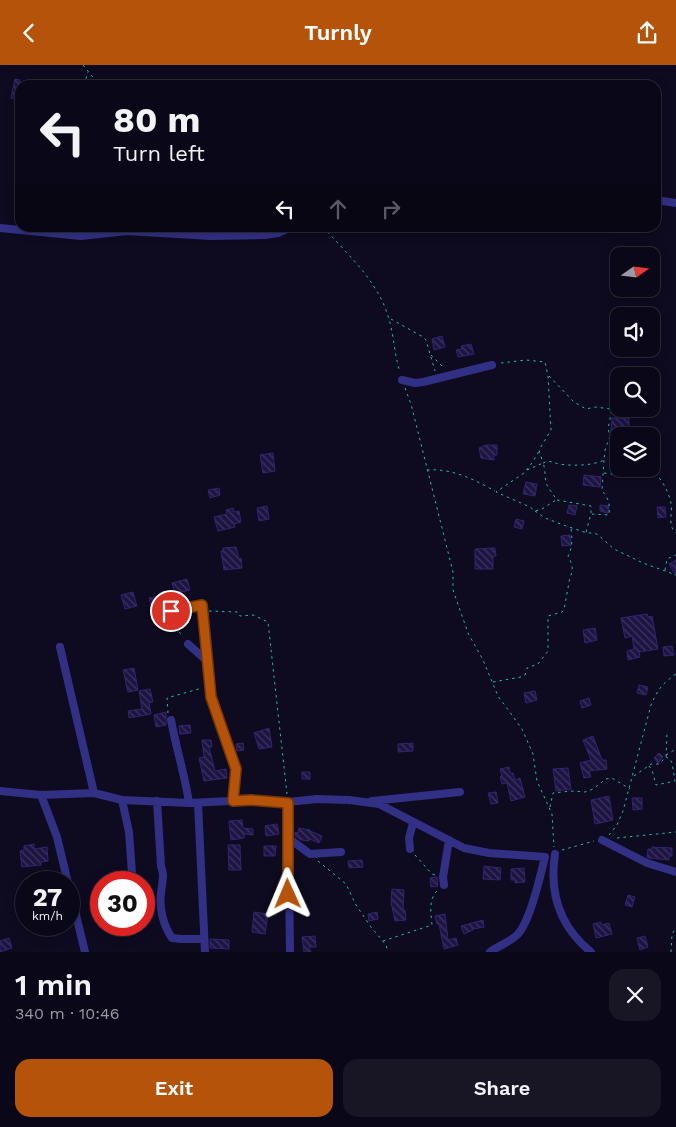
<!DOCTYPE html>
<meta charset="utf-8">
<style>
body{margin:0;font-family:"Work Sans",sans-serif;background:#181625;color:#f1f3f6;height:100vh;display:flex;flex-direction:column;font-size:19px;white-space:nowrap}
*{box-sizing:border-box;margin:0}
p{font-size:16px;color:#999aa2}
.icon{flex:none;width:28px;height:28px;fill:none;stroke:currentColor;stroke-width:2;stroke-linecap:round;stroke-linejoin:round}
.map{position:relative;height:887px;overflow:hidden}
.drawer{display:flex;flex-direction:column;background:#0a0818;flex:1}
.drawer>*{flex:none}
.hud{position:absolute;left:15px;top:15px;width:646px;height:152px;border-radius:15px;box-shadow:0 2px 12px #0003,0 0 0 1px #2a2937;background:#0a0818;color:#f1f3f6;overflow:hidden}
.needle{width:32px;rotate:76deg}
.controls{position:absolute;left:610px;top:182px;display:grid;gap:10px}
.controls a{display:grid;place-items:center;width:50px;height:50px;border-radius:10px;background:#0a0818;box-shadow:0 2px 12px #0003,0 0 0 1px #2a2937;font-size:25px}
.speed{position:absolute;left:15px;top:806px;display:flex;gap:10px;font-size:25px;font-weight:700;text-align:center}
.speed>*{display:grid;place-content:center;width:65px;height:65px;border-radius:50%;background:#0a0818;box-shadow:0 2px 12px #0003,0 0 0 1px #2a2937;line-height:1}
.speed small{font-size:12px;font-weight:400}
.speed .limit{border:8px solid #d22;background:#fff;color:#111}
.pin{position:absolute;display:grid;place-items:center;width:42px;height:42px;color:#fff;margin:-21px;border:2px solid #fff;border-radius:50%;box-shadow:0 1px 5px #0007}
.me{position:absolute;width:55px;margin:-28px;rotate:359deg;stroke-linejoin:round;filter:drop-shadow(0 0 4px #0008)}
.turn{display:flex;align-items:center;gap:18px;height:105px;padding:0 15px;font-size:22px}
.turn .icon{width:65px;height:65px;stroke-width:2.5}
.turn b{display:block;font-size:35px;line-height:42px}
.lanes{display:flex;align-items:center;height:48px;padding:0 15px;background:#0003;justify-content:center;gap:25px;direction:ltr}
.lanes .off{opacity:.35}
.round{display:grid;place-items:center;flex:none;width:52px;height:52px;border-radius:15px;background:#181625}
.headline{display:flex;align-items:center;justify-content:space-between;height:85px;padding:0 15px}
h1{font-size:30px;font-weight:600;line-height:38px}
.button{display:flex;gap:10px;margin-top:auto;padding:10px 15px}
.button a{flex:1;height:58px;border-radius:15px;background:#b45309;color:#fff;font-size:20px;font-weight:600;line-height:58px;text-align:center}
.button a+a{background:#181625;color:#f1f3f6}
header{display:flex;justify-content:space-between;align-items:center;height:65px;padding:0 15px;background:#b45309;color:#fff;font-size:22px;font-weight:600}
.map>svg:first-child{display:block}
</style>
<header><svg class="icon" aria-label="back" viewBox="0 0 24 24"><path d="M15 5l-7 7 7 7"/></svg>Turnly<svg class="icon" aria-label="share" viewBox="0 0 24 24"><path d="M12 15V3M7 8l5-5 5 5M5 13v7h14v-7"/></svg></header>
<div class="map">
<svg width="676" height="887" viewBox="0 0 676 887">
<defs>
<pattern id="building-back-hatch" width="6" height="6" patternUnits="userSpaceOnUse" patternTransform="scale(1.25)"><rect width="6" height="6" fill="#1d1443"/><path d="M-1 5l2 2M0 0l6 6M5-1l2 2" fill="none" stroke="#3d355f"/></pattern>
</defs>
<rect width="100%" height="100%" fill="#0e0a20"/>
<path fill="url(#building-back-hatch)" stroke="#322471" d="M15 14 20 15 19 34 11 33Z
M442 271 445 282 434 285 432 274Z
M471 279 474 289 458 292 456 285 462 284 461 281Z
M612 353H629V362H627V365L611 367Z
M486 380H497V390H494V395L481 393 479 383Z
M273 388 275 406 263 408 260 390Z
M584 410 601 412 600 422 583 420Z
M526 417 537 419 535 431 523 429Z
M219 423 220 430 210 433 208 425Z
M569 440 577 441 575 450 567 448Z
M600 440 609 441 608 448 600 446Z
M267 441 269 454 259 456 257 443Z
M657 442H665L666 452 658 453Z
M233 443 234 447 239 446 241 457 234 459 235 462 218 466 214 452 227 449 226 445Z
M516 454 524 456 522 464 514 462Z
M570 470 571 480 562 481 561 471Z
M236 482 239 494 241 493 242 503 224 505 221 486H223V483Z
M492 483H495L496 491H493V504H475V484Z
M676 495V511L669 499Z
M187 514 190 525 175 529 172 518Z
M133 527 137 541 125 544 121 530Z
M161 531 163 542 152 544 149 533Z
M647 549 648 552 652 551 658 584 639 587 640 592 628 595 627 586 634 584 632 571 625 573 621 553Z
M595 563 597 575 585 578 583 565Z
M672 581 674 590 664 591 663 582Z
M134 603 138 625 128 627 123 605Z
M639 620 648 622 646 630 637 628Z
M150 624 153 637 149 638 151 649 129 653 128 646 142 644 139 626Z
M535 626 537 635 526 638 524 628Z
M589 633 591 640 582 643 580 636Z
M166 647V660L156 662 154 650Z
M190 660 191 668 180 669 179 661Z
M269 663 272 682 259 684 254 668Z
M593 671 602 695H606L607 704 589 706 591 712 584 713 580 698 591 695 583 675Z
M202 675H211L212 682H209L215 706 226 704 227 713 204 716 199 693 204 692Z
M243 678 244 685 237 686 236 679Z
M413 678V686L398 687V679Z
M659 688 663 692 658 698 654 693Z
M509 702 510 708H513L515 715 520 713 525 732 511 736 507 718 502 719 500 712 502 711 500 704Z
M568 703 571 724 556 726 553 704Z
M302 707H310V714H302Z
M496 727 498 738 491 739 488 728Z
M609 731 613 755 595 759 591 735Z
M632 733H642V744L633 745Z
M242 755 243 763 253 764V770L244 769V773L231 775 229 756Z
M277 759 279 769 266 771 265 761Z
M299 763 310 765V766L322 771 319 778 309 774V776L301 775 295 771V767L298 768Z
M34 779V784L47 782 48 796 41 797V800L22 802 20 786 24 785V781Z
M228 780H240L241 805H229Z
M264 781H276L275 791H264Z
M652 782 672 783V791H669V795L649 793 647 792 648 784H652Z
M362 795 363 802 349 803 348 796Z
M484 801 501 803 500 815 483 814Z
M524 803 525 817 515 818V815H511V804Z
M437 812 438 821 431 822 430 813Z
M392 824 404 825 403 845H405L406 855 395 856 391 837Z
M628 830 635 832 632 842 625 840Z
M150 835 152 849 144 850V836Z
M254 847 268 849 265 869 252 867Z
M377 847 378 854 369 856 368 849Z
M445 849 448 875 456 873 458 880 444 884 439 859H437L435 851Z
M483 855 484 862 473 864V865L464 869 461 861Z
M601 857V860L609 858 612 869 596 873 593 859Z
M315 871 316 882H309L311 887H304L302 872Z
M645 871 648 882 640 885 637 873Z
M9 873 12 883 0 887V876Z
M210 874 229 875V884L210 883Z"/>
<g fill="none" stroke-linecap="round" stroke-linejoin="round">
<path stroke="#21bbaf" stroke-width="1" stroke-dasharray="2.5 4" stroke-linecap="butt" d="M83 0 99 20
M84 20 88 7
M323 162C348 190 377 215 388 251 394 269 394 289 400 307
M391 254 423 272 426 275 435 306
M431 290 444 303
M501 298 526 295 545 297 548 311 551 365 539 385 543 398C552 395 551 397 559 399 572 401 592 401 604 395L605 385 610 371 608 364 613 338
M549 311 574 337 586 344 595 342 611 344
M405 323 411 339 453 507V525L468 568 483 595 498 631 522 664 533 689 537 716 552 749 554 782
M650 404C661 412 668 425 671 438 673 447 667 461 676 468
M427 405C452 403 475 415 495 426
M527 405 543 398C546 405 544 413 547 420 549 425 554 429 556 435L542 444 535 446 530 442 496 427 524 408C530 401 535 394 539 386
M604 408 624 411 629 408 631 404
M557 435 591 441V449
M535 446 545 453 566 461 584 467 597 469 614 484 643 498 676 510
M586 467 591 449 609 450C610 440 609 433 602 426L604 395
M665 505 667 494 676 490
M209 546 238 547 240 551 253 550 268 557 287 729
M164 555 174 560 183 572
M493 617 521 612 525 610 527 603 538 599 548 586V551L562 547 564 545 570 512C574 505 572 498 568 491 573 482 572 473 571 463
M168 648 167 633 202 623
M666 690 676 684
M649 701 652 705 656 720 675 716 672 698 670 694 666 692
M634 711 651 699H659L666 692 667 667
M550 742 553 728 571 726 585 727 593 724 606 714 612 713 630 724
M609 770 617 760 623 746 651 640C658 624 662 619 676 609
M617 773 676 767
M562 785 594 776
M415 790 432 809 435 810
M318 796 346 819 356 840 371 862 386 880 388 887
M383 876 432 860C431 848 428 834 438 825
M671 887 672 869 676 863"/>
<path stroke="#323084" stroke-width="8" d="M656 135 676 138
M0 163 81 171 127 166 211 171 265 170 278 168 291 162
M402 315 415 318 423 317 492 300
M155 549 202 540 211 632 237 704 233 736
M188 579 207 596
M60 582 94 728
M171 655C176 683 185 710 189 738
M0 726 41 730 94 728 122 735 189 738 251 735 288 737 317 734 349 735 379 739 464 783 489 788 545 792C540 812 530 857 517 870 510 877 498 881 490 887
M41 730 57 772 68 818
M122 735 129 767 132 808
M157 736 161 801C165 811 162 817 161 828 159 843 163 860 172 873L181 874H204
M372 736 460 727
M288 737 290 887
M198 738 205 887
M287 772 310 789 341 787
M602 775 647 798 676 807
M410 784 409 773 413 758
M555 789C549 828 559 861 591 887
M444 820 443 812 449 775
M69 821 85 887"/>
</g>
<g fill="none" stroke-linecap="round" stroke-linejoin="round">
<g stroke="#753606" stroke-width="12">
<path id="route" d="M171 546 202 540 211 632 236 704 233 736 251 735 288 738V829"/>
</g>
<use href="#route" stroke="#b45309" stroke-width="9"/>
</g>
</svg>
<div class="controls">
<a><svg class="needle" viewBox="-14 -14 28 28"><path d="M0-13l5 13h-10z" fill="#e53935"/><path d="M0 13l5-13h-10z" fill="#999aa2"/></svg></a>
<a><svg class="icon" aria-label="sound" viewBox="0 0 24 24"><path d="M4 9h4l5-4v14l-5-4H4zM17 9q2 3 0 6"/></svg></a>
<a><svg class="icon" aria-label="search" viewBox="0 0 24 24"><circle cx="10" cy="10" r="6"/><path d="M15 15l6 6"/></svg></a>
<a><svg class="icon" aria-label="layers" viewBox="0 0 24 24"><path d="M12 4l9 5-9 5-9-5zM3 14l9 5 9-5"/></svg></a>
</div>
<div class="speed"><div>27<small>km/h</small></div><div class="limit">30</div></div>
<div class="pin" style="left:171px;top:546px;background:#d93025"><svg class="icon" aria-label="arrive" viewBox="0 0 24 24"><path d="M6 21V4h12l-3 4 3 4H6"/></svg></div>
<svg class="me" style="left:288px;top:829px" viewBox="-20 -20 40 40"><path d="M0-17L14 15 0 8-14 15z" fill="#b45309" stroke="#fff" stroke-width="4"/></svg>
<div class="hud">
<div class="turn"><svg class="icon" aria-label="left" viewBox="0 0 24 24"><path d="M17 20v-9H6M10 6l-5 5 5 5"/></svg><div><b>80 m</b>Turn left</div></div>
<div class="lanes"><svg class="icon" aria-label="left" viewBox="0 0 24 24"><path d="M17 20v-9H6M10 6l-5 5 5 5"/></svg><svg class="icon off" aria-label="ahead" viewBox="0 0 24 24"><path d="M12 20V5M6 11l6-6 6 6"/></svg><svg class="icon off" aria-label="right" viewBox="0 0 24 24"><path d="M7 20v-9h11M14 6l5 5-5 5"/></svg></div>
</div>
</div>
<section class="drawer">
<div class="headline"><div><h1>1 min</h1><p>340 m · 10:46</p></div><a class="round"><svg class="icon" aria-label="close" viewBox="0 0 24 24"><path d="M6 6l12 12M18 6L6 18"/></svg></a></div>
<div class="button"><a>Exit</a><a>Share</a></div>
</section>
